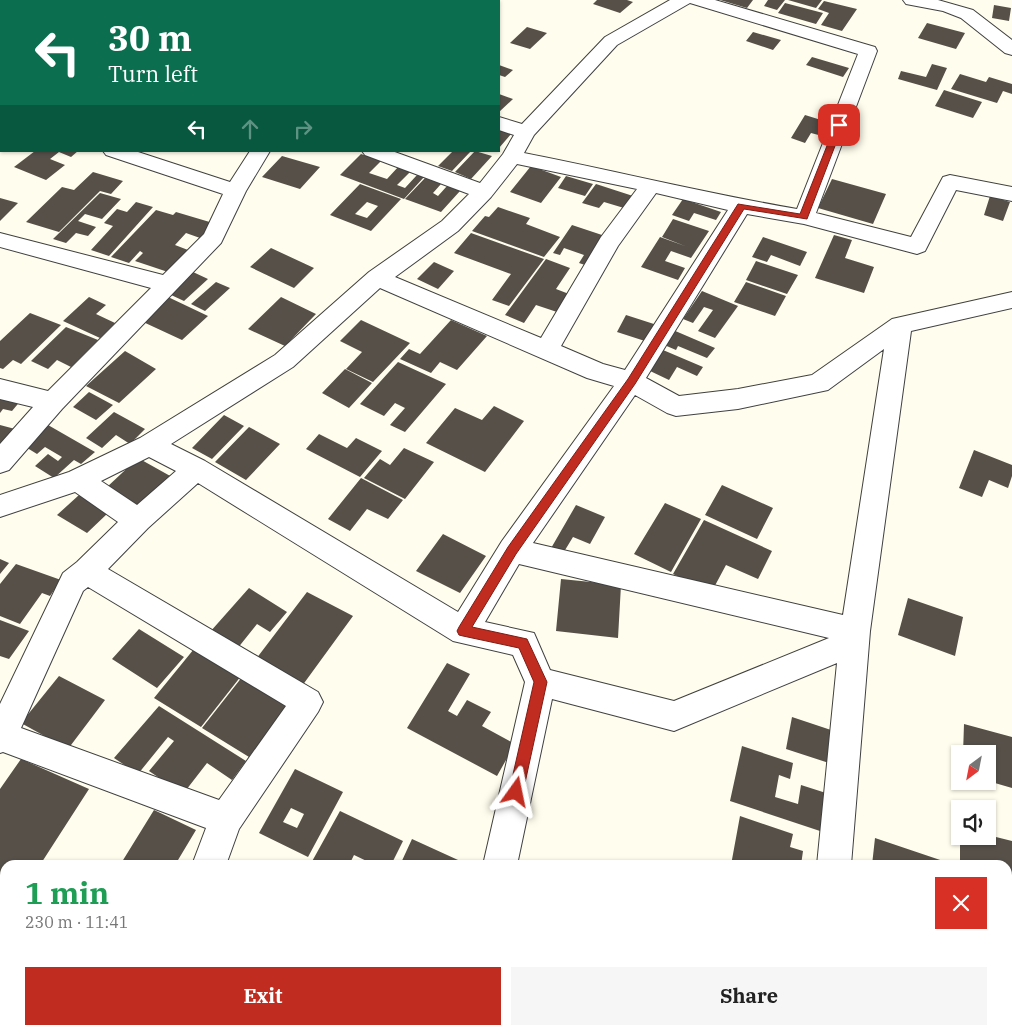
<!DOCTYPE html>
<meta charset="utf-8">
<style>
body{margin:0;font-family:"IBM Plex Serif",serif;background:#f6f6f6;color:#222;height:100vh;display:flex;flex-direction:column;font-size:19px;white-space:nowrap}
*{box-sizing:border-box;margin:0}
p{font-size:16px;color:#767676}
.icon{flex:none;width:28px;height:28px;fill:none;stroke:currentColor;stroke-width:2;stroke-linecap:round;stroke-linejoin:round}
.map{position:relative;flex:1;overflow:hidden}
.side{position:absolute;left:0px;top:860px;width:1012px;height:175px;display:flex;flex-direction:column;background:#fff;border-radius:15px 15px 0 0;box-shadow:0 1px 4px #0004}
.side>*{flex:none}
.banner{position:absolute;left:0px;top:0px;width:500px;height:152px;box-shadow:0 1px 4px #0004;background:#0b6e4f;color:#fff;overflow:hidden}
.needle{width:32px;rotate:212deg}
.buttons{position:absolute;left:951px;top:745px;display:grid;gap:10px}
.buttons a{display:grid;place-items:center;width:45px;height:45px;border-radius:0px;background:#fff;box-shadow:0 1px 4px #0004;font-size:25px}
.pin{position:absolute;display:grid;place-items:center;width:42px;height:42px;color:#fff;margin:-21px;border-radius:10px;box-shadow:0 2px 8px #0006}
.me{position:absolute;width:55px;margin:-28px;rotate:12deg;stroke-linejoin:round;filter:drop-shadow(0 0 4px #0008)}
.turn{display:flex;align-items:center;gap:18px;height:105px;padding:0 25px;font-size:22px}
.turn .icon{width:65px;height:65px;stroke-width:2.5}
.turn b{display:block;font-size:35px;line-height:42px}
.lanes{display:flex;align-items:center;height:48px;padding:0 25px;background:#0003;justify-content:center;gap:25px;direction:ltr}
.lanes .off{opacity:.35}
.round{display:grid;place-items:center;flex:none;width:52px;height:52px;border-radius:0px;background:#f6f6f6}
.summary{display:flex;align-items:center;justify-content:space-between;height:85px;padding:0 25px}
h1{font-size:30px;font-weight:700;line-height:38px;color:#1e9e55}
.cta{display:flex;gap:10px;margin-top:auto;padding:10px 25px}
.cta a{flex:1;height:58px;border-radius:0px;background:#c12c21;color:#fff;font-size:20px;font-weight:700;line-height:58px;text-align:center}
.cta a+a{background:#f6f6f6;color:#222}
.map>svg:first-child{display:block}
</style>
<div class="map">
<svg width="1012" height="1035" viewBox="0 0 1012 1035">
<rect width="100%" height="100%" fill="#fffded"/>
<path fill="#565049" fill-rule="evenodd" d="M597 0H627L633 2 620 13 593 4Z
M720 0H753L747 8Z
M768 0H785L777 10 764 6Z
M788 0H822L816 8Z
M824 1 857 9 842 31 821 25 829 13 818 9Z
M785 3 823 13 816 24 778 13Z
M994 5 1011 8 1009 21 992 18Z
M927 23 965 33 956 49 918 38Z
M527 27 547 33 530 49 510 43Z
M753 32 781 40 773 50 746 41Z
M812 57 849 68 843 77 806 65Z
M932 64 947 68 937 90 898 79 901 71 926 77Z
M499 65 513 70 505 77 499 75Z
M960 74 986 82 989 77 1012 84V94L1003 91 997 103 951 89Z
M944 90 982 102 973 118 935 106Z
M499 94 513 99 499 112Z
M805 115 834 124 826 137 811 133 805 143 791 138Z
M499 129 512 133 499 148Z
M35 151H78L71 157 59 152 50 159 65 165 46 180 14 167Z
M453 151H471L452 171 438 166Z
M475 151 492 156 471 179 455 172Z
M361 154 381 161 369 173 387 179 399 166 411 171 397 185 405 188 417 175 424 177 404 199 340 175Z
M282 156 320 167 300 189 262 177Z
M531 166 561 177 541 203 510 192Z
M93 172 123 181 111 194 100 191 59 232 26 222 62 187 74 190Z
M566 176 593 184 585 196 558 188Z
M425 178 441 184 433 193 438 196 447 186 460 191 441 212 405 199Z
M832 179 886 194 873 224 818 208Z
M360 184 401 199 371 231 330 215ZM367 202 378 206 367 218 355 214Z
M596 184 633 196 624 208 604 202 599 208 582 203Z
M100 193 121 199 102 219 85 214 78 221 96 227 88 236 76 233 66 243 53 239Z
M990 196 1010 202 1003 221 984 215Z
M0 198 18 203 0 221Z
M683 199 721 212 716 220 694 213 689 221 672 215Z
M136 202 153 207 109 256 91 250 113 226 104 223 117 209 127 212Z
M498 207 530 218 526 224 560 237 544 257 472 231 485 216 489 217Z
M156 210 173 215 176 212 213 223 200 238 186 233 175 245 188 250 168 272 135 261 143 253 140 251 129 263 111 257Z
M673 219 709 231 691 258 671 251 665 261 685 268 678 280 641 267 660 237 685 246 662 237Z
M572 225 605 236 585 265 579 263 584 255 564 248 560 255 553 253Z
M471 233 544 259 509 306 492 300 511 274 454 253Z
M834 235 852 240 845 258 874 267 864 293 815 278Z
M763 237 807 252 800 266 771 255 767 262 752 257Z
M271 248 314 268 294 288 250 267Z
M546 259 570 268 556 289 569 294 557 312 536 305 524 323 505 315Z
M756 261 798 275 787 294 746 280Z
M434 262 454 271 438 289 417 279Z
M193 272 208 279 184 301 169 294Z
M216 282 230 288 205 311 191 304Z
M746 282 786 296 775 316 734 302Z
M702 291 738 306 715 338 698 331 713 310 704 307 693 323 683 319Z
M89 297 106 305 96 314 115 323 100 338 63 321Z
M168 297 208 316 182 340 141 321Z
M281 297 316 314 285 346 248 329Z
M30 313 61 325 21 364 13 360 3 369 0 368V341Z
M626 315 657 325 648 342 617 332Z
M361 320 410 343 373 382 346 369 362 352 340 341Z
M451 320 487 336 457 370 440 362 431 373 400 359 409 349 420 354Z
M66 327 98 340 71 367 57 360 48 369 31 361Z
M673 330 715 348 707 358 678 346 676 350 662 344Z
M663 350 703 367 697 376 677 367 669 380 648 370Z
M125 351 156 369 119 403 86 386Z
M398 362 446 384 405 432 390 425 405 408 395 403 384 416 360 404Z
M345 369 372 383 349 408 322 393Z
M0 392 22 399 12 411 3 409 0 413Z
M89 392 113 405 96 420 73 407Z
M494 406 524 421 485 472 426 443 455 408 482 420Z
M114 412 145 429 130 444 116 435 102 448 86 438Z
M224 415 244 426 212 459 192 448Z
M0 425 15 429 0 448Z
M48 425 95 452 81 464 74 460 54 478 35 466 48 454 58 461 62 457 45 447 37 454 24 446Z
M249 427 280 444 246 480 215 462Z
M319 434 347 448 356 438 382 451 360 477 306 449Z
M404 448 434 462 405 499 364 478 380 459 390 465Z
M974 450 1012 465V476L1008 488 989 480 982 497 959 488Z
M138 458 172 477 140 509 106 488Z
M361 478 403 500 388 519 367 509 350 531 328 519Z
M722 485 773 508 757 539 705 515Z
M79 495 108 513 87 533 57 515Z
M665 503 701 519 671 572 634 554Z
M576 505 605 517 590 544 573 537 562 555 550 550Z
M704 520 772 551 758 579 726 565 711 593 673 574Z
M443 534 486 556 460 593 416 571Z
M0 559 9 563 0 574Z
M16 564 61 580 50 596 42 593 20 624 0 616V584Z
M561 579 621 585 618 638 556 631Z
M249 588 287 612 270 632 257 624 237 649 210 632Z
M307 592 353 616 302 686 256 659Z
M908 598 963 617 955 656 898 635Z
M0 620 29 631 9 659 0 656Z
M139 629 184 657 157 688 112 659Z
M198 644 245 671 201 727 154 698Z
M447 663 470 674 448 711 457 716 467 700 491 712 482 726 515 744 497 776 407 728Z
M246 672 292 699 249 757 202 728Z
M59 676 105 700 68 749 21 723Z
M159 706 246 761 232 780 207 763 183 794 149 771 174 741 168 737 138 774 114 758Z
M792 717 837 732 832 764 786 749Z
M964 724 1012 737V788L988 781V754H963Z
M742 746 793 763 790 779 779 775 775 797 798 804 801 785 826 793 820 831 730 801Z
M21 759 89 789 40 865H5V920L0 928V789Z
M295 769 343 792 308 857 259 833ZM291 808 304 814 297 828 283 822Z
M154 810 196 830 175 865H120Z
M340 811 403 841 391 865H375L354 855 349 865H310Z
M740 816 793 834 790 847 803 851 801 865H731Z
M988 835 1012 841V894L1008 893V865H960V836Z
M875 838 955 865H872Z
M412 839 469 865H400Z
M1008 915 1012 916V965L1008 964Z
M0 992 5 995V1030H16L13 1035H0Z
M29 1030H94L90 1035H25Z
M166 1030H250L247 1035H164Z"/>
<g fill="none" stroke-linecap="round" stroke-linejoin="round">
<g stroke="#404040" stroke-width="2">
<path id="street" d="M16 0H38L39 1H17Z
M396 0H414V1H396Z
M670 0H715L875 47 877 51 816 213 911 237 943 177 950 175 1012 187V201L956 190 925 251 917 254 804 224 747 214 646 378 679 396 738 389 812 375 892 319 1012 292V308L911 331 870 631 851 865H817L837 663 674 731 552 699 517 865H483L525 682 513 655 453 641 198 483 148 528 108 569 318 692 323 702 318 712 239 829 226 865H192L206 828 3 752 0 753V704L63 573 77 562 118 522 75 492 0 517V495L69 472 140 438 275 355 369 272 442 221 469 194 365 155 362 151H392L480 183 503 154 514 135 499 130V117L522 124 605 37ZM690 3 858 54 797 209C705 193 615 171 524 153L534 135 617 45ZM517 164 637 189 601 237 541 338 395 277 458 231 491 197ZM656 193 728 210 625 370 603 364 561 346 618 246ZM380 288 587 378 614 386 502 541 458 612 205 461 171 444 293 367ZM884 349 843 615 533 543 635 395 667 413 676 416 738 409 828 390ZM149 457 176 471 137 505 101 481ZM519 564 829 638 674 701 550 670 534 633 485 622ZM88 587 286 706 219 800 21 728 83 591Z
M903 0H938L973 10 1012 40V55L1005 53 961 18 943 11 906 4Z
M1 57V69L0 70V58Z
M0 109H1V121H0Z
M103 151H135L230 182 250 151H270L246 191 221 243 62 409 9 470 0 473V444L33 407 0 399V379L48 391 151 288 0 247V233L163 275 204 234 223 194 106 155Z
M117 1030H156L154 1035H115Z
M377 1030H415L414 1035H376Z
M593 1030H644L646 1035H595Z
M800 1030H838V1035H800Z"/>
</g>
<use href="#street" fill="#fff" fill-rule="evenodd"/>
</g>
<path fill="#c12c21" stroke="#7d1d15" d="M836 123 843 125 807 219 744 209 635 384 516 554 472 627 527 639 547 682 523 792 521 796 516 798 511 796 509 792 534 682 519 648 463 636 459 635 457 631 459 627 508 547 628 379 738 204 800 214Z"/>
</svg>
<div class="buttons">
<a><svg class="needle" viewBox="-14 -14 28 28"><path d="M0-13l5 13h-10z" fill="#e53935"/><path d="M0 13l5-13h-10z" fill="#767676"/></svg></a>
<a><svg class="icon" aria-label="sound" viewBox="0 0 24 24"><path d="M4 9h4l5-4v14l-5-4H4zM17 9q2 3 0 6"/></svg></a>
</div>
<div class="pin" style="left:839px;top:125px;background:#d93025"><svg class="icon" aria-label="arrive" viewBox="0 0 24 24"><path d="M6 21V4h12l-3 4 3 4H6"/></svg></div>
<svg class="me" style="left:516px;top:792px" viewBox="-20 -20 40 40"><path d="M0-17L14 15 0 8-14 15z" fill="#c12c21" stroke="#fff" stroke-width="4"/></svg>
<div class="banner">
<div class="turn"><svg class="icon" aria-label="left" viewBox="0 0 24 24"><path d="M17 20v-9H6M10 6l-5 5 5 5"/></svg><div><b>30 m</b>Turn left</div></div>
<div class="lanes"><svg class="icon" aria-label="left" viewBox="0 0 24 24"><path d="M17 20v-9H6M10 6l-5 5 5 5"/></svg><svg class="icon off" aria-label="ahead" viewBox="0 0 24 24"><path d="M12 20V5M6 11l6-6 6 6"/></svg><svg class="icon off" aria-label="right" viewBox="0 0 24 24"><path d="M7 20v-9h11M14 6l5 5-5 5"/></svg></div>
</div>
<section class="side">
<div class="summary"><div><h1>1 min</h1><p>230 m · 11:41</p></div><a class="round" style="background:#d93025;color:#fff"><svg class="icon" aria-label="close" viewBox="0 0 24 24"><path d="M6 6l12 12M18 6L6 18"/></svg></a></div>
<div class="cta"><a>Exit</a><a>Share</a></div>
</section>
</div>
